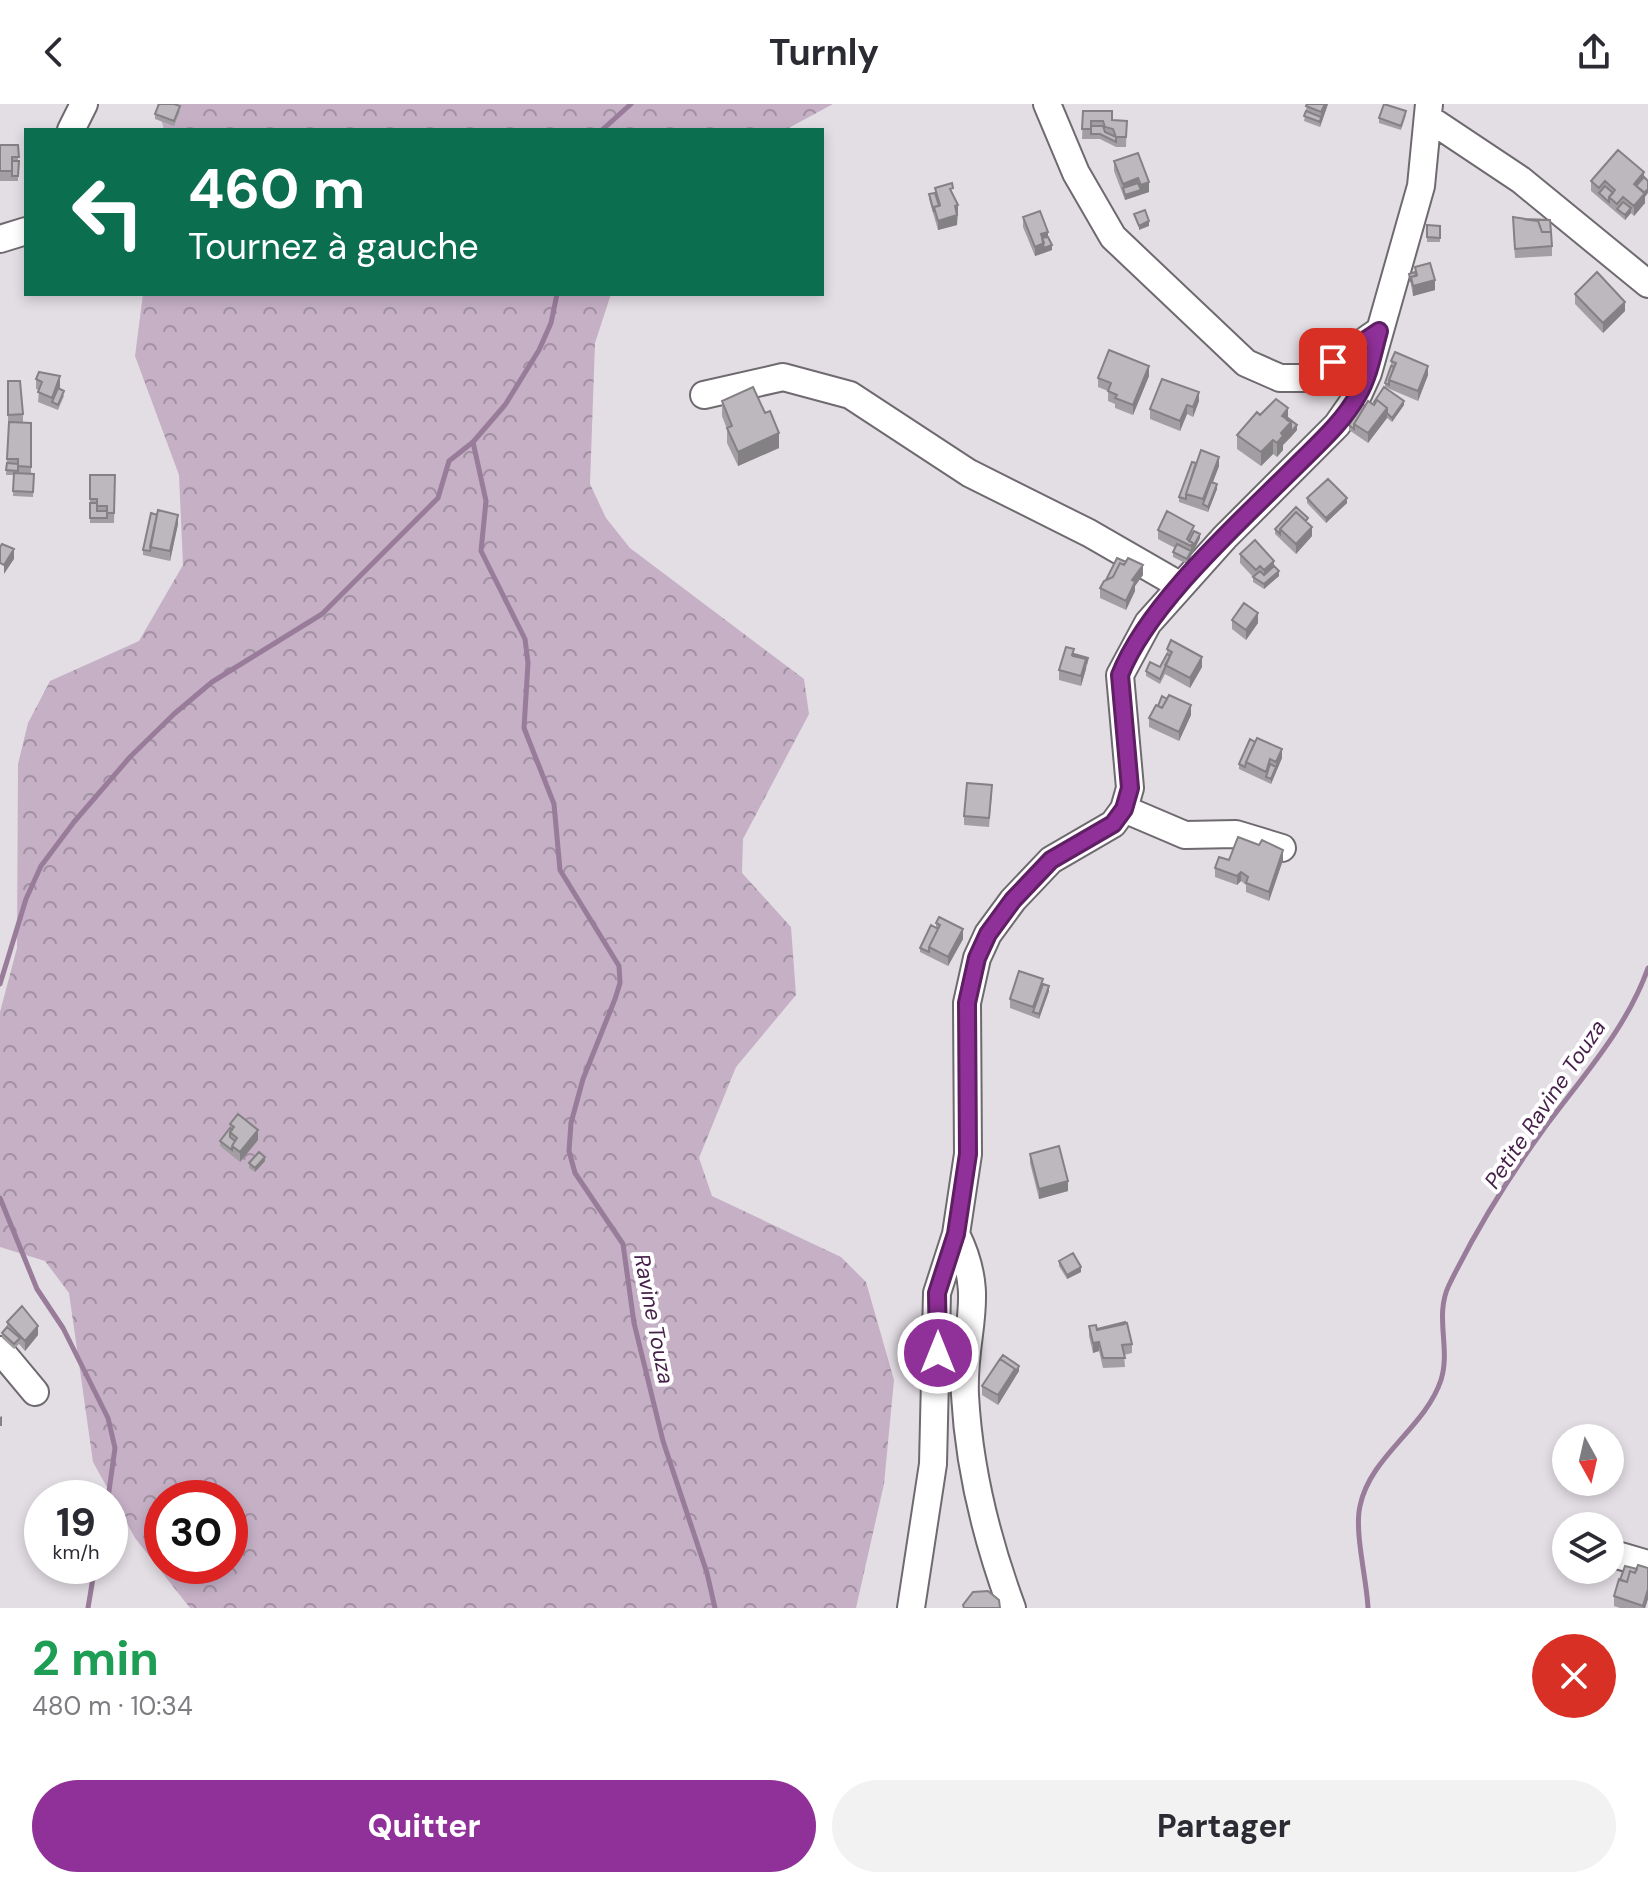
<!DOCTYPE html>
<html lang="fr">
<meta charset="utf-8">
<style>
body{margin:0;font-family:"DM Sans",sans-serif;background:#f2f2f3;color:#2b2b33;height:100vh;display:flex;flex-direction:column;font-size:30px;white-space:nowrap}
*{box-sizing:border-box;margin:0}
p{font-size:26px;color:#7c7c81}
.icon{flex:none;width:44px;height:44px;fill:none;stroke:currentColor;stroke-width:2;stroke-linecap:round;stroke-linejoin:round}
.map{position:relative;height:1504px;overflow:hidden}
.details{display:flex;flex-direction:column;background:#fff;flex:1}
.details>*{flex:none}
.banner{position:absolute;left:24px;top:24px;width:800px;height:168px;border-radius:0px;box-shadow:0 4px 12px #0003;background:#0b6e4f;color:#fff;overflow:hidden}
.needle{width:52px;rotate:172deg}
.buttons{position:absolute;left:1552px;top:1320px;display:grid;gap:16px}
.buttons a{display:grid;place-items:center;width:72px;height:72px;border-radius:50%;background:#fff;box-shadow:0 4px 12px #0003;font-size:40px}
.speed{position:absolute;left:24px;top:1376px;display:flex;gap:16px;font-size:40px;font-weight:700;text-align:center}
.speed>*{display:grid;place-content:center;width:104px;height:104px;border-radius:50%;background:#fff;box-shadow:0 4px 12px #0003;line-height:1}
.speed small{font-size:20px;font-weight:400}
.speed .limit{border:12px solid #d22;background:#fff;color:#111}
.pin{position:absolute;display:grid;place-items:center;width:68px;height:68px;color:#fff;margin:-34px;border-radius:16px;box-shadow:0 4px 12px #0006}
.me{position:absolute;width:88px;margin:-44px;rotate:0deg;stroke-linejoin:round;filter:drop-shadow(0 0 6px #0008)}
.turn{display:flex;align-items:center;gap:28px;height:168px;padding:0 32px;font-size:36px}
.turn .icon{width:104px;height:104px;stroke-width:2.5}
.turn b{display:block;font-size:56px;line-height:68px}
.round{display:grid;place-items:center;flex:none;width:84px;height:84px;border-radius:42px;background:#f2f2f3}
.headline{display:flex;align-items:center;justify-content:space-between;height:136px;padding:0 32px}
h1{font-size:48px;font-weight:700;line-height:60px;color:#1e9e55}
.primary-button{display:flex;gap:16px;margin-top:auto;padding:16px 32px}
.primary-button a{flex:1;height:92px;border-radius:48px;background:#903099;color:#fff;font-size:32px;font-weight:700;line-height:92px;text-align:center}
.primary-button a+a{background:#f2f2f3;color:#2b2b33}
header{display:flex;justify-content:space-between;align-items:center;height:104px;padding:0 32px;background:#fff;font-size:36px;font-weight:700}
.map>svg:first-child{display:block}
</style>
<header><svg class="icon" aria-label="back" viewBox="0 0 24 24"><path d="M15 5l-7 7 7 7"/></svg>Turnly<svg class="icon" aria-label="share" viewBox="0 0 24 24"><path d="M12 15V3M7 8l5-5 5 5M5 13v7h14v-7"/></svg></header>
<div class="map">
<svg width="1648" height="1504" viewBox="0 0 1648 1504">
<defs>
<pattern id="forest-crowns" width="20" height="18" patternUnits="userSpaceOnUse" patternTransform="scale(2)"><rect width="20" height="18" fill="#c5b0c6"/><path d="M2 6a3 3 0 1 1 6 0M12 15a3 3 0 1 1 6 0" fill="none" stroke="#a190a1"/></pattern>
</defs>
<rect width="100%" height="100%" fill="#e3dee4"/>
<path fill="url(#forest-crowns)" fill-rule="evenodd" d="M157 0H833L785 26H164Z
M143 190H611L595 239 590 380 606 414 630 444 804 575 809 610 743 735 742 769 791 823 796 891 736 963 699 1054 712 1092 841 1153 866 1178 894 1276 884 1380 856 1504H190L135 1434 93 1358 69 1189 45 1157 0 1143V908L17 844 18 660 28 619 50 577 139 537 183 461 179 371 135 252ZM162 1394H230V1462H162Z"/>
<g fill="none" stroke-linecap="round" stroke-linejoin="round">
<path stroke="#987c9a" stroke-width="5" d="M602 26 631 0
M473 338 486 397 481 447 525 535 528 559 524 624 554 700 560 766 619 862 620 879 615 895 583 975 571 1019 569 1047 575 1069 623 1140 634 1219 663 1337 707 1469 715 1504
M0 880 26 795 41 762 74 718 130 653 174 610 212 578 322 510 438 394 449 357 473 338 505 301 539 246 551 219 557 190
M0 1094 37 1185 63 1224 108 1314 115 1344 108 1394
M88 1504 95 1462
M1368 1504C1367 1476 1354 1428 1360 1402 1370 1352 1425 1324 1441 1276 1451 1244 1434 1212 1449 1181 1475 1128 1508 1074 1543 1026 1581 974 1626 926 1648 864"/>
<g stroke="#6e6a6f" stroke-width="30">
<path id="minor" d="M1047 0 1076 69 1113 133 1246 259 1280 274H1311L1379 227
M1428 14 1521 76 1648 180
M71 26 84 0
M0 135 26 127
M704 291 783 273 850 291 969 369 1089 429 1181 482
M1124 705 1185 731 1236 730 1282 744
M956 1130C988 1194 962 1227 965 1291 969 1365 986 1434 1012 1504
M0 1246 35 1288
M1610 1449 1648 1460
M911 1504 933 1360 937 1189 956 1130 968 1050 967 899 977 854 988 830 1013 796 1051 756 1113 720 1124 705 1130 684 1120 571 1148 519 1225 433 1337 321 1358 291 1368 269 1421 82 1429 0"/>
</g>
<use href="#minor" stroke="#fff" stroke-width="26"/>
</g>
<path fill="#a39ea3" d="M1307 0H1328L1320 23 1304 17Z
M180 7 174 22 155 15V10Z
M1083 7 1112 16 1127 17 1126 43H1116L1100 35H1082Z
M1406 11 1401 26 1379 19V14Z
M0 41H18V77H0Z
M1138 49 1149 88 1125 96 1114 67V57Z
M1644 73 1645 99 1634 112 1631 109 1625 116 1591 87V77Z
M935 84 953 92 958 111 957 121 938 126 929 95V90L935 89Z
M1023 113 1048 133 1052 146 1035 152 1023 123Z
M1427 121 1440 122V138H1427Z
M1513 123 1552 142V152L1515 154Z
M1415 163 1435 186 1413 192 1409 170 1415 168Z
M1575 190 1625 207 1603 229 1575 200Z
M1391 257 1428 271 1418 297 1385 283V279L1391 262Z
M1149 272 1133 311 1115 304V300L1108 297V287L1098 283V274Z
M36 275 60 282 59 285 64 292 58 306 38 298 39 286 36 285Z
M8 277 23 310V319H31V369L34 370 33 393 13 392 14 371H6L9 320H8Z
M722 297 779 344 738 362 727 339V325L722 312Z
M1199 297 1193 313 1187 310 1180 327 1150 315V305Z
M1374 298 1404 301 1392 318 1387 314 1368 339 1349 326V321L1365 302 1374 301Z
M1260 311 1288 314 1297 326 1283 341V346L1277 353 1273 350 1261 362 1237 345V331Z
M1196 359 1219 362 1213 378 1217 385 1208 408 1179 398V393Z
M90 371H115L114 419H90Z
M1307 394 1347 399 1326 419 1307 399Z
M1308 419 1312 432 1296 450 1275 430V425Z
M178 420 170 457 143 451V446Z
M1158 426 1194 427 1200 434 1187 460 1173 453V448L1175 444 1158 435Z
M1240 450 1279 472 1264 485 1253 478V473L1240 459Z
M1143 471 1135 482V487L1126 506 1100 494V484L1106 476Z
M1232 516 1258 519 1246 536 1232 525Z
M1167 545 1202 563 1190 584 1165 570 1160 580 1146 572V567L1160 563 1167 550Z
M1088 558 1081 582 1059 576V566Z
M1167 595 1191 611 1179 637 1149 623V614L1158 602Z
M1282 654 1271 680 1239 665V660Z
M992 690 989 723 964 721V712Z
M1229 756H1283L1269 797 1246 788V781L1241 777 1237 781 1215 773V764Z
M936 819 963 835 948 862 920 848V844L936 824Z
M1043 880 1049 887 1039 915 1010 904V895Z
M230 1020 258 1036 240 1058 220 1042V1037L230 1024Z
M1030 1050 1068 1087 1039 1095 1030 1059Z
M265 1057 255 1068 249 1064V1059Z
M1059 1157 1081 1168 1067 1175 1059 1162Z
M7 1218 38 1231 25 1247 19 1240 14 1245 2 1234V1229L7 1223Z
M1089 1222 1132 1240V1249L1124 1251 1125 1263 1103 1264 1099 1247 1093 1249 1089 1232Z
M1019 1267 998 1301 982 1291V1282Z
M1637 1465 1648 1495 1645 1504H1620L1614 1502V1492L1620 1476Z"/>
<path fill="#848184" d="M1325 0H1328L1320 23 1321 8Z
M1644 68V78L1636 87 1634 80Z
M1138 74V84H1123V89V80Z
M1149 78V88L1125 96V91L1141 86V81Z
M1648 85V89L1645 93V99L1634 112V102Z
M958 101V111H957V121L938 126V117Z
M1631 104V109L1625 116V111Z
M1149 117V122L1139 126V122Z
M1048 128V138L1042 139 1041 130Z
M1044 139V149L1035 152V143Z
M1052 141V146L1044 149V144Z
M1435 176V186L1413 192V182Z
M1625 198V207L1603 229V219Z
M1149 262V272L1133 311V301Z
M1428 262V271L1418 297V287Z
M60 272V282L54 299 52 298V303V294Z
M1199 288V297L1193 313V303Z
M1404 297V301L1392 318V314Z
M1187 301V310L1180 327V317Z
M1288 304V319L1282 312Z
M1387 304V314L1368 339V329Z
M1291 318V333L1283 341V346L1277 353V339L1281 329Z
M1297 321V326L1291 333V328Z
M779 329V344L738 362V348Z
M1273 336V350L1261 362V348Z
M1219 353V362L1204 401 1203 400V395Z
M1217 380V385L1208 408V403Z
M1347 394V399L1326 419V414Z
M178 411V420L170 457V447Z
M1312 423V432L1296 450V440Z
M1200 430V434L1187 460V455L1191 448V442Z
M14 445V455L4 470V461Z
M1274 457V466L1264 476V466Z
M1143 461V471L1135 482V487L1126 506V497L1132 476Z
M1279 467V472L1264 485V480Z
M1258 509V519L1246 536V526Z
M1202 553V563L1190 584V574Z
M1086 555V565L1081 582V572Z
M1191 601V611L1179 637V628Z
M1282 645V654L1271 680V675L1276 663V658Z
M1283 746V756L1269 797V788Z
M1241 768V777L1237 781V772Z
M963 825V835L948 862V853Z
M1049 882V887L1039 915V910Z
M258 1026V1036L240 1058V1048Z
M265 1053V1057L255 1068V1064Z
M1068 1077V1087L1039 1095V1085Z
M1081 1163V1168L1067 1175V1171Z
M38 1222V1231L25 1247V1237Z
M1099 1238V1247L1093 1249V1239Z
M1019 1262V1267L998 1301V1291L1015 1265Z
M2 1312V1322H0V1313Z
M1648 1485V1495L1645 1504H1643Z"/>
<path fill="#bdb8bd" stroke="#848184" stroke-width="2" d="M159 0H174L180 2 174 17 155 10Z
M1307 0H1325L1321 8 1306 2Z
M1384 0 1406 7 1401 22 1379 14Z
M1083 7H1112V16L1127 17 1126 33H1116L1113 25 1105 23 1103 17H1091V25H1082Z
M1306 7 1321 13 1320 18 1304 12Z
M1091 22H1103L1105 28 1116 33V38L1100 30H1091Z
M0 41H18L19 53H12V67H0Z
M1618 46 1644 68 1634 80 1645 89 1634 102 1623 93 1617 100 1609 93 1615 86 1605 77 1599 84 1591 77Z
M1138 49 1149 78 1141 81 1138 74 1123 80 1114 57Z
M12 57H19L18 72H12Z
M1644 73 1648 77V85L1644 89 1636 82Z
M952 79 953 84 950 85 958 101 955 102 957 111 938 117 934 103 940 101 935 84Z
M1138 79 1141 86 1125 91 1123 84Z
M1605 82 1613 89 1609 93V98L1599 89Z
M935 89 939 102 934 103V108L929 90Z
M1623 98 1631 104 1625 111 1617 105Z
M1145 106 1149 117 1139 122 1134 110Z
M1040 107 1048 128 1041 130 1044 139 1035 143 1023 113Z
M1513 113 1538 117 1542 128H1551L1552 142 1515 145Z
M1522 115 1550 116 1551 128H1542L1538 117Z
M1427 121 1440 122V134L1427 133Z
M1048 133 1052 141 1044 144 1042 134Z
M1430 159 1435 176 1413 182 1411 173 1417 171 1415 163Z
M1415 168 1416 172 1411 173V178L1409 170Z
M1597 168 1625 198 1603 219 1575 190Z
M1109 246 1149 262 1133 301 1115 294 1117 291 1108 287 1111 279 1098 274Z
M1395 248 1428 262 1418 287 1389 276 1396 259 1391 257Z
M1391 262 1394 263 1389 276V281L1385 279Z
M39 268 60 272 52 294 38 288 42 278 36 275Z
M1162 275 1199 288 1193 303 1187 301 1180 317 1150 305Z
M8 277H20L23 310 8 311Z
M753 283 765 309 770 307 779 329 738 348 727 324 732 322 722 297Z
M1384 283 1404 297 1392 314 1387 309V304L1377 296 1375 299 1374 298Z
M58 284 64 287 58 301 52 298Z
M1276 295 1288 304 1282 312 1291 318 1281 329 1283 332 1277 339 1273 336 1261 348 1237 331 1257 308 1260 311Z
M1377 296 1387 304 1368 329 1354 320 1368 297 1374 301Z
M1362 300 1365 302 1354 320V325L1349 321Z
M1288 314 1297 321 1291 328V318L1287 316Z
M9 318 31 319V363L18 362V355H7Z
M1201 346 1219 353 1203 395 1186 390Z
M1192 358 1196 359 1186 390V395L1179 393Z
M7 359 18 360V367L6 366Z
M14 369 34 370 33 388 13 387Z
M90 371H115L114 409H107V402H97V395H90Z
M1328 375 1347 394 1326 414 1307 394Z
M1211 378 1217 380 1208 403 1203 400Z
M90 399H97V407H107V414H90Z
M1296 403 1308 414 1306 417 1296 408 1280 425V430L1275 425Z
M158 406 178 411 170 447 150 443Z
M1167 407 1194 422 1187 435 1193 439 1191 442 1158 426Z
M1296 408 1312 423 1296 440 1280 425Z
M151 409 157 411 150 447 143 446Z
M1194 427 1200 430 1193 443V439L1189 437Z
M1255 436 1274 457 1264 466 1260 462 1256 466 1240 450Z
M2 440 14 445 4 461 0 459V443Z
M1177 440 1191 447 1187 455 1173 448Z
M1117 454 1126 458 1124 461 1120 459 1113 473 1106 476Z
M1128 454 1143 461 1132 476 1135 478 1126 497 1100 484 1104 477 1113 473 1120 459 1124 461Z
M1274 462 1279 467 1264 480 1253 473 1260 467 1264 471Z
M1244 499 1258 509 1246 526 1232 516Z
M1171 536 1202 553 1190 574 1165 561 1172 548 1167 545Z
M1066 543 1074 545 1072 551 1086 555 1081 572 1059 566Z
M1074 550 1088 554 1086 560V555L1073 552Z
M1167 550 1170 552 1160 575 1146 567 1150 558 1160 563Z
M1169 591 1191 601 1179 628 1149 614 1156 601 1162 604Z
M1162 592 1167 595 1162 604 1158 602Z
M1257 634 1282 645 1276 658 1270 655 1266 668 1246 658Z
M1250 635 1255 638 1246 658 1245 663 1239 660Z
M1270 660 1276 663 1271 675 1266 673Z
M967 679 992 681 989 714 964 712Z
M1238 733 1259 741 1262 736 1283 746 1269 788 1246 779 1248 773 1241 768 1237 772 1215 764 1219 753 1229 756Z
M939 813 963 825 948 853 929 843 940 821 936 819Z
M931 821 938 825 929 843V848L920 844Z
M1019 867 1043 875 1033 903 1010 895Z
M1043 880 1049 882 1039 910 1033 908Z
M238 1010 258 1026 240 1048 232 1042 237 1034 230 1028 234 1023 230 1020Z
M230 1024 232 1026 230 1028V1033L235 1037 232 1042V1046L220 1037Z
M1059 1042 1068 1077 1039 1085 1030 1050Z
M259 1048 265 1053 255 1064 249 1059Z
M1073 1149 1081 1163 1067 1171 1059 1157Z
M22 1202 38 1222 25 1237 7 1218Z
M1125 1218V1220L1097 1226V1225Z
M1127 1219 1132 1240 1122 1241 1125 1254H1103L1099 1238 1093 1239 1089 1222 1096 1221 1097 1226Z
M7 1223 20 1234 14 1240 2 1229Z
M1003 1251 1019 1262 1015 1269V1265L1000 1255 998 1258Z
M1000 1255 1015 1265 998 1291 982 1282Z
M1638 1461 1648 1464V1485L1643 1502 1614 1492 1619 1475 1627 1478 1630 1467 1635 1469Z
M1625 1462 1637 1465 1635 1469 1630 1467 1627 1478 1620 1476Z
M988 1487 999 1496 1000 1504H964L963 1501 973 1488Z"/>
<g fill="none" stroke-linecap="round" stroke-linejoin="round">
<g stroke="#5e1f63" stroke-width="20">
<path id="route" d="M938 1249 937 1189 956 1130 968 1050 967 899 977 854 988 830 1013 796 1051 756 1113 720 1124 705 1130 684 1120 571C1148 499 1242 416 1297 361 1319 339 1343 318 1358 291 1369 272 1373 249 1379 227L1333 258"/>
</g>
<use href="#route" stroke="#903099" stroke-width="14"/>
</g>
<g text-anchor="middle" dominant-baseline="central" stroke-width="8" stroke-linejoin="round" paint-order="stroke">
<g font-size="22" font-style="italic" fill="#451f49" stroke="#fff">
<text transform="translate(1545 1000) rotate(-56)">Petite Ravine Touza</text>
<text transform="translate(654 1215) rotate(79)">Ravine Touza</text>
</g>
</g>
</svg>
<div class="buttons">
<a><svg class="needle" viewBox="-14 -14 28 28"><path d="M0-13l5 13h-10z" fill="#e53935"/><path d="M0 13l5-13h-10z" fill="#7c7c81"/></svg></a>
<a><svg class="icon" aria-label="layers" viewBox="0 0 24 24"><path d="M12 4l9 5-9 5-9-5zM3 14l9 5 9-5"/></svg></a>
</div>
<div class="speed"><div>19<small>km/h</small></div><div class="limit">30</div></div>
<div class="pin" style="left:1333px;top:258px;background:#d93025"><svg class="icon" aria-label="arrive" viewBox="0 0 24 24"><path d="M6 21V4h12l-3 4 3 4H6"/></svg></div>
<svg class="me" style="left:938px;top:1249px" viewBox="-20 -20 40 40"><circle r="17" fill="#903099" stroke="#fff" stroke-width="3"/><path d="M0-11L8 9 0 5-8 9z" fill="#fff"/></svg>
<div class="banner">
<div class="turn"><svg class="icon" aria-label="left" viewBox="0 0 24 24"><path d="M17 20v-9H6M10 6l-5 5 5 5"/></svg><div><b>460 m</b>Tournez à gauche</div></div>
</div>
</div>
<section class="details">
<div class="headline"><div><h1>2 min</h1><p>480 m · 10:34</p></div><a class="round" style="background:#d93025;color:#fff"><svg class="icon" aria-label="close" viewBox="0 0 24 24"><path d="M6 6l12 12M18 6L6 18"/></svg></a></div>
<div class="primary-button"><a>Quitter</a><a>Partager</a></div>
</section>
